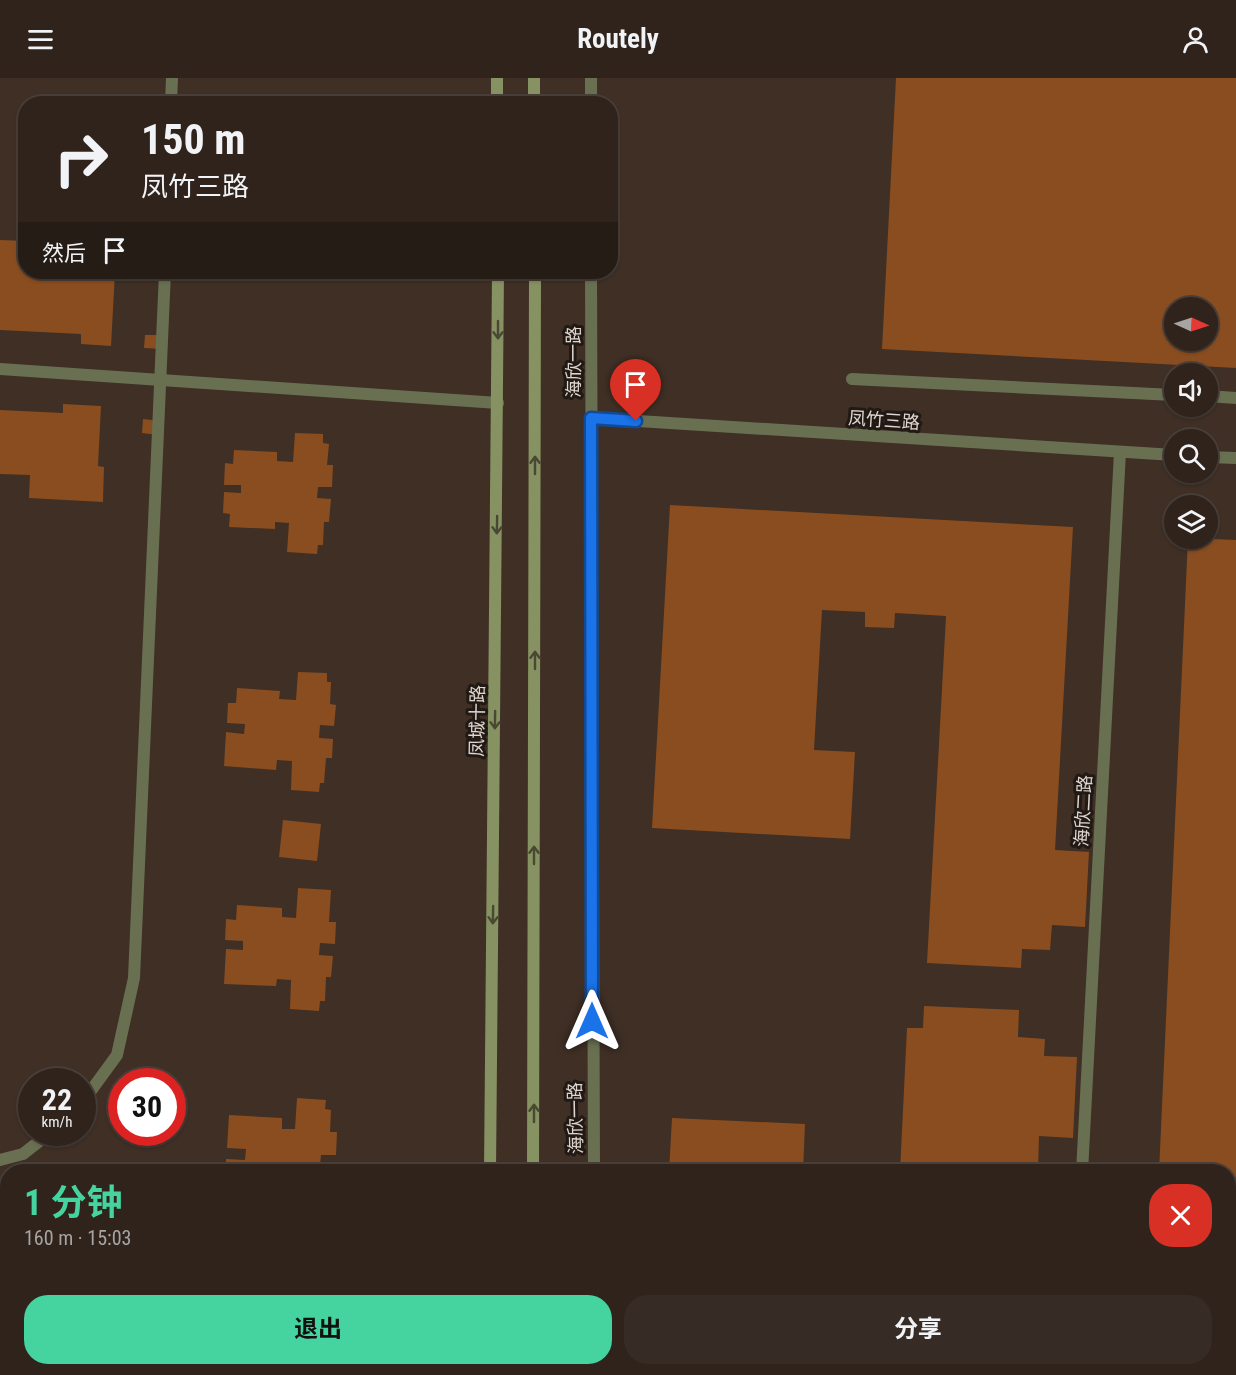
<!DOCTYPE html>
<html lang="zh">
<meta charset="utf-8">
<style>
body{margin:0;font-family:"Roboto Condensed","Noto Sans SC",sans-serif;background:#372b25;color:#f1f3f6;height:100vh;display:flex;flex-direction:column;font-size:22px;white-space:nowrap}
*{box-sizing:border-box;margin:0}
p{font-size:20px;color:#a7a4a3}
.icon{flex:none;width:33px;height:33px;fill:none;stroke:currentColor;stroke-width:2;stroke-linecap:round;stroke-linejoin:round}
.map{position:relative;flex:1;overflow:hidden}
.details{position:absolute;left:0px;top:1086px;width:1236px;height:212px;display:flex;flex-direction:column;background:#2f231c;border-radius:24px 24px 0 0;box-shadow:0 2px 4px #0004,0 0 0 2px #4a403b}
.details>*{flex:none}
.top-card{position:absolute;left:18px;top:18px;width:600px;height:183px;border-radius:24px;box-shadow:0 2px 4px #0004,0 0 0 2px #4a403b;background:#2f231c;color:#f1f3f6;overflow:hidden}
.needle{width:39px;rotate:93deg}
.tools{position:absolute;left:1164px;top:219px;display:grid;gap:12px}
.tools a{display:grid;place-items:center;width:54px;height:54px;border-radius:50%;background:#2f231c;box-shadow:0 2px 4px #0004,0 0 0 2px #4a403b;font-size:30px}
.speed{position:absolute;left:18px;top:990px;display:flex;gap:12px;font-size:30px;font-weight:700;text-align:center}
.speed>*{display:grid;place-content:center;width:78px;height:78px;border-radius:50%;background:#2f231c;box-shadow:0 2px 4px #0004,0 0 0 2px #4a403b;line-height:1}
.speed small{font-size:15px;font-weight:400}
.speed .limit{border:9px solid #d22;background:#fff;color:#111}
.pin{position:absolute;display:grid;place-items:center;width:51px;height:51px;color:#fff;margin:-62px -26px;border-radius:50% 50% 50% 0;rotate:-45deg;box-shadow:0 0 6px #0007}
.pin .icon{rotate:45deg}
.me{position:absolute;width:66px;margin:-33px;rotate:0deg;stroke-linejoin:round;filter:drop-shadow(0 0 4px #0008)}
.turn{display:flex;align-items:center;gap:21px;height:126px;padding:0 24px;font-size:27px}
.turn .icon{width:78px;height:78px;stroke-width:2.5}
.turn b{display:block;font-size:42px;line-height:51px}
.then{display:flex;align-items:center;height:57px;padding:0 24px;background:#0003;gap:12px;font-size:22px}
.round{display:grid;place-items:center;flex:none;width:63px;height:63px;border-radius:24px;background:#372b25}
.headline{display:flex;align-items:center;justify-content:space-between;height:102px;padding:0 24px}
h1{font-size:36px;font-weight:700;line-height:45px;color:#45d49f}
.primary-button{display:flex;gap:12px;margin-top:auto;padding:12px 24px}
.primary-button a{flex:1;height:69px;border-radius:24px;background:#45d49f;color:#111;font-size:24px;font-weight:700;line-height:69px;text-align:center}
.primary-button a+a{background:#372b25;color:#f1f3f6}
header{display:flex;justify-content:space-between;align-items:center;height:78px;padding:0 24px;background:#2f231c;font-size:27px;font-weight:700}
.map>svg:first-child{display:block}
</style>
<header><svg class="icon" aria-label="menu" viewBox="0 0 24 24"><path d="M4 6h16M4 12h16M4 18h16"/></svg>Routely<svg class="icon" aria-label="person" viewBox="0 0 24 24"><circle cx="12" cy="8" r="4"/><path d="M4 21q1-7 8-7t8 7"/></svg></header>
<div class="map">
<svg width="1236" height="1297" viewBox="0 0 1236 1297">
<rect width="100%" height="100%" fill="#3f2f25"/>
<path fill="#8a4d1f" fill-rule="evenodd" d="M896 0H1236V290L882 271ZM1174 230H1208V262H1174Z
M0 162 26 163V194H115L111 268 81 266V256L0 252Z
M145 257H161V271L144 270Z
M63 326 101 328 98 388 104 389 103 424 29 420 30 397 0 396V332L63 335Z
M143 341 161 343 159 357 142 355Z
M295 355 323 356V365L329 366 327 387H333L332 409H318L317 420 331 421 329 444H324L323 467H318L317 476 287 474 289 445 275 444V451L229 449 230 436 223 435 224 414 241 415V407H224L225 385 233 386 234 372 277 374V383L293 384Z
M670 427 1073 449 1055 772 1089 774 1085 849 1052 847 1050 872 1022 871 1021 890 927 885 946 538 895 535 894 550 865 549V534L822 532 814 672 855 674 850 761 652 750Z
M1188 460 1236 462V1296L1135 1292 1228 1290V1094H1159Z
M298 594 327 595V604H331L330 626 336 627 334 648 320 647 319 660 333 661 332 680H326L324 705H320L319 714 291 712 292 683 277 682 276 692 224 688 226 654 244 656 245 646 227 645 228 625H236L237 610 280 613 279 621 296 622Z
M283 742 321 746 317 783 279 779Z
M298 810 331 812 329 844H336L335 866 320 865 319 877 333 878 331 899H326L325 923H320L319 933 290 931 291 902 277 901 276 908 224 906 226 871 243 872V863L225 862 226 841 236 842 237 827 282 830V839L296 840Z
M924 928 1019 932 1018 959 1045 961 1044 978 1077 979 1073 1060 1039 1058 1038 1094H900L907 950H923Z
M297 1020 326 1022 325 1031 331 1032 330 1054H337L336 1077H321L320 1087 336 1088 335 1094H226V1081L245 1082 246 1071 227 1070 229 1037 282 1040V1051H295Z
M672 1040 805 1046 803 1094H669Z
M0 1218 8 1219V1290H335V1297H0Z
M660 1290H1028V1297H660Z"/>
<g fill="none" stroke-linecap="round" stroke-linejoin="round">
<path stroke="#697052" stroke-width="12" d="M171 26 172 0
M852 301 1174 317
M1208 318 1236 320
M82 1025 117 977 134 900 165 194
M0 1082 23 1076 51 1054"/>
<path stroke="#697052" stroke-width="12" d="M591 0V26
M591 194 594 1094
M0 291 498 325
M591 340 1174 377
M1208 379 1236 380
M1082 1094 1120 374
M597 1290V1297
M1072 1297V1290"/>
<path stroke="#879262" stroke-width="12" d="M497 0V26
M534 0V26
M490 1094 498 194
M533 1094 535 194
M488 1297V1290
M533 1297V1290"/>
</g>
<defs><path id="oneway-shaft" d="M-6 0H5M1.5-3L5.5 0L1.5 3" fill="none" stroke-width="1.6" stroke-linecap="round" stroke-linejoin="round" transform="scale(1.5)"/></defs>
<g stroke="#494933">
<use href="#oneway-shaft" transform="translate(498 252) rotate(90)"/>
<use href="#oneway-shaft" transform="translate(535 387) rotate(-90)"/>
<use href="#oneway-shaft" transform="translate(497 447) rotate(91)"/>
<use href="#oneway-shaft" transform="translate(535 582) rotate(-90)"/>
<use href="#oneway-shaft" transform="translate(495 642) rotate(91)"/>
<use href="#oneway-shaft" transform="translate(534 777) rotate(-90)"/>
<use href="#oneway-shaft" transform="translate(493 837) rotate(91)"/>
<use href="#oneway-shaft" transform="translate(534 1035) rotate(-90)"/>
</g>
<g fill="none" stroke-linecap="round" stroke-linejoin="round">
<g stroke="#114b97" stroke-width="15">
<path id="route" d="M592 943 591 340 636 343"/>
</g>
<use href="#route" stroke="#1a73e8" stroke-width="10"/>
</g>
<g text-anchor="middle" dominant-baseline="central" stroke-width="6" stroke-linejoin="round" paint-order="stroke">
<g font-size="18" fill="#e0d5cf" stroke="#201914">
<text transform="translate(573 284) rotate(-90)">海欣一路</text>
<text transform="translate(884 342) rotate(4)">凤竹三路</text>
<text transform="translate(477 643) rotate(-89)">凤城十路</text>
<text transform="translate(1083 733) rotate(-87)">海欣二路</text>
<text transform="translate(575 1040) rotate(-91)">海欣一路</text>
</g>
</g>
</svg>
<div class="tools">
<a><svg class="needle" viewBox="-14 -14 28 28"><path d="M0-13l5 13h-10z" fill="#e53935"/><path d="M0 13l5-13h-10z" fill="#a7a4a3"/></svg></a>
<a><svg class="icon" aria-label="sound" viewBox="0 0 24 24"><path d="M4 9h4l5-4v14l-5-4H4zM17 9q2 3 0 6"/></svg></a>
<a><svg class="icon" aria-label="search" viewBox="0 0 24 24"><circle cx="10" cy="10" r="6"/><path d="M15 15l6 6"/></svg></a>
<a><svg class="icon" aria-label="layers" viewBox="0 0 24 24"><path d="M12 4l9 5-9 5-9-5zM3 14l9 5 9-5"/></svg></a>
</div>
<div class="speed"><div>22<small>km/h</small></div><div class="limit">30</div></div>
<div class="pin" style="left:636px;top:343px;background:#d93025"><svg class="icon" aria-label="arrive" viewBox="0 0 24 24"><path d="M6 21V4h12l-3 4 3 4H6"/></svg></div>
<svg class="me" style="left:592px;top:943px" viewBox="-20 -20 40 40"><path d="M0-17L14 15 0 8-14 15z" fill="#1a73e8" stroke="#fff" stroke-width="4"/></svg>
<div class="top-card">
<div class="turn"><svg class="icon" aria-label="right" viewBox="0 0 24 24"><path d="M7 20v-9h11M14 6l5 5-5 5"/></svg><div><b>150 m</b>凤竹三路</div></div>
<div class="then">然后<svg class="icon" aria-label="arrive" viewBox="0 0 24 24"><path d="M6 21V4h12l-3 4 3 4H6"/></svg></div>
</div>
<section class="details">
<div class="headline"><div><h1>1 分钟</h1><p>160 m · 15:03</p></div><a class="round" style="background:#d93025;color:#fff"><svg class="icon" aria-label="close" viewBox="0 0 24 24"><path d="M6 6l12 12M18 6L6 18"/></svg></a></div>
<div class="primary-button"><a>退出</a><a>分享</a></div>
</section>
</div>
